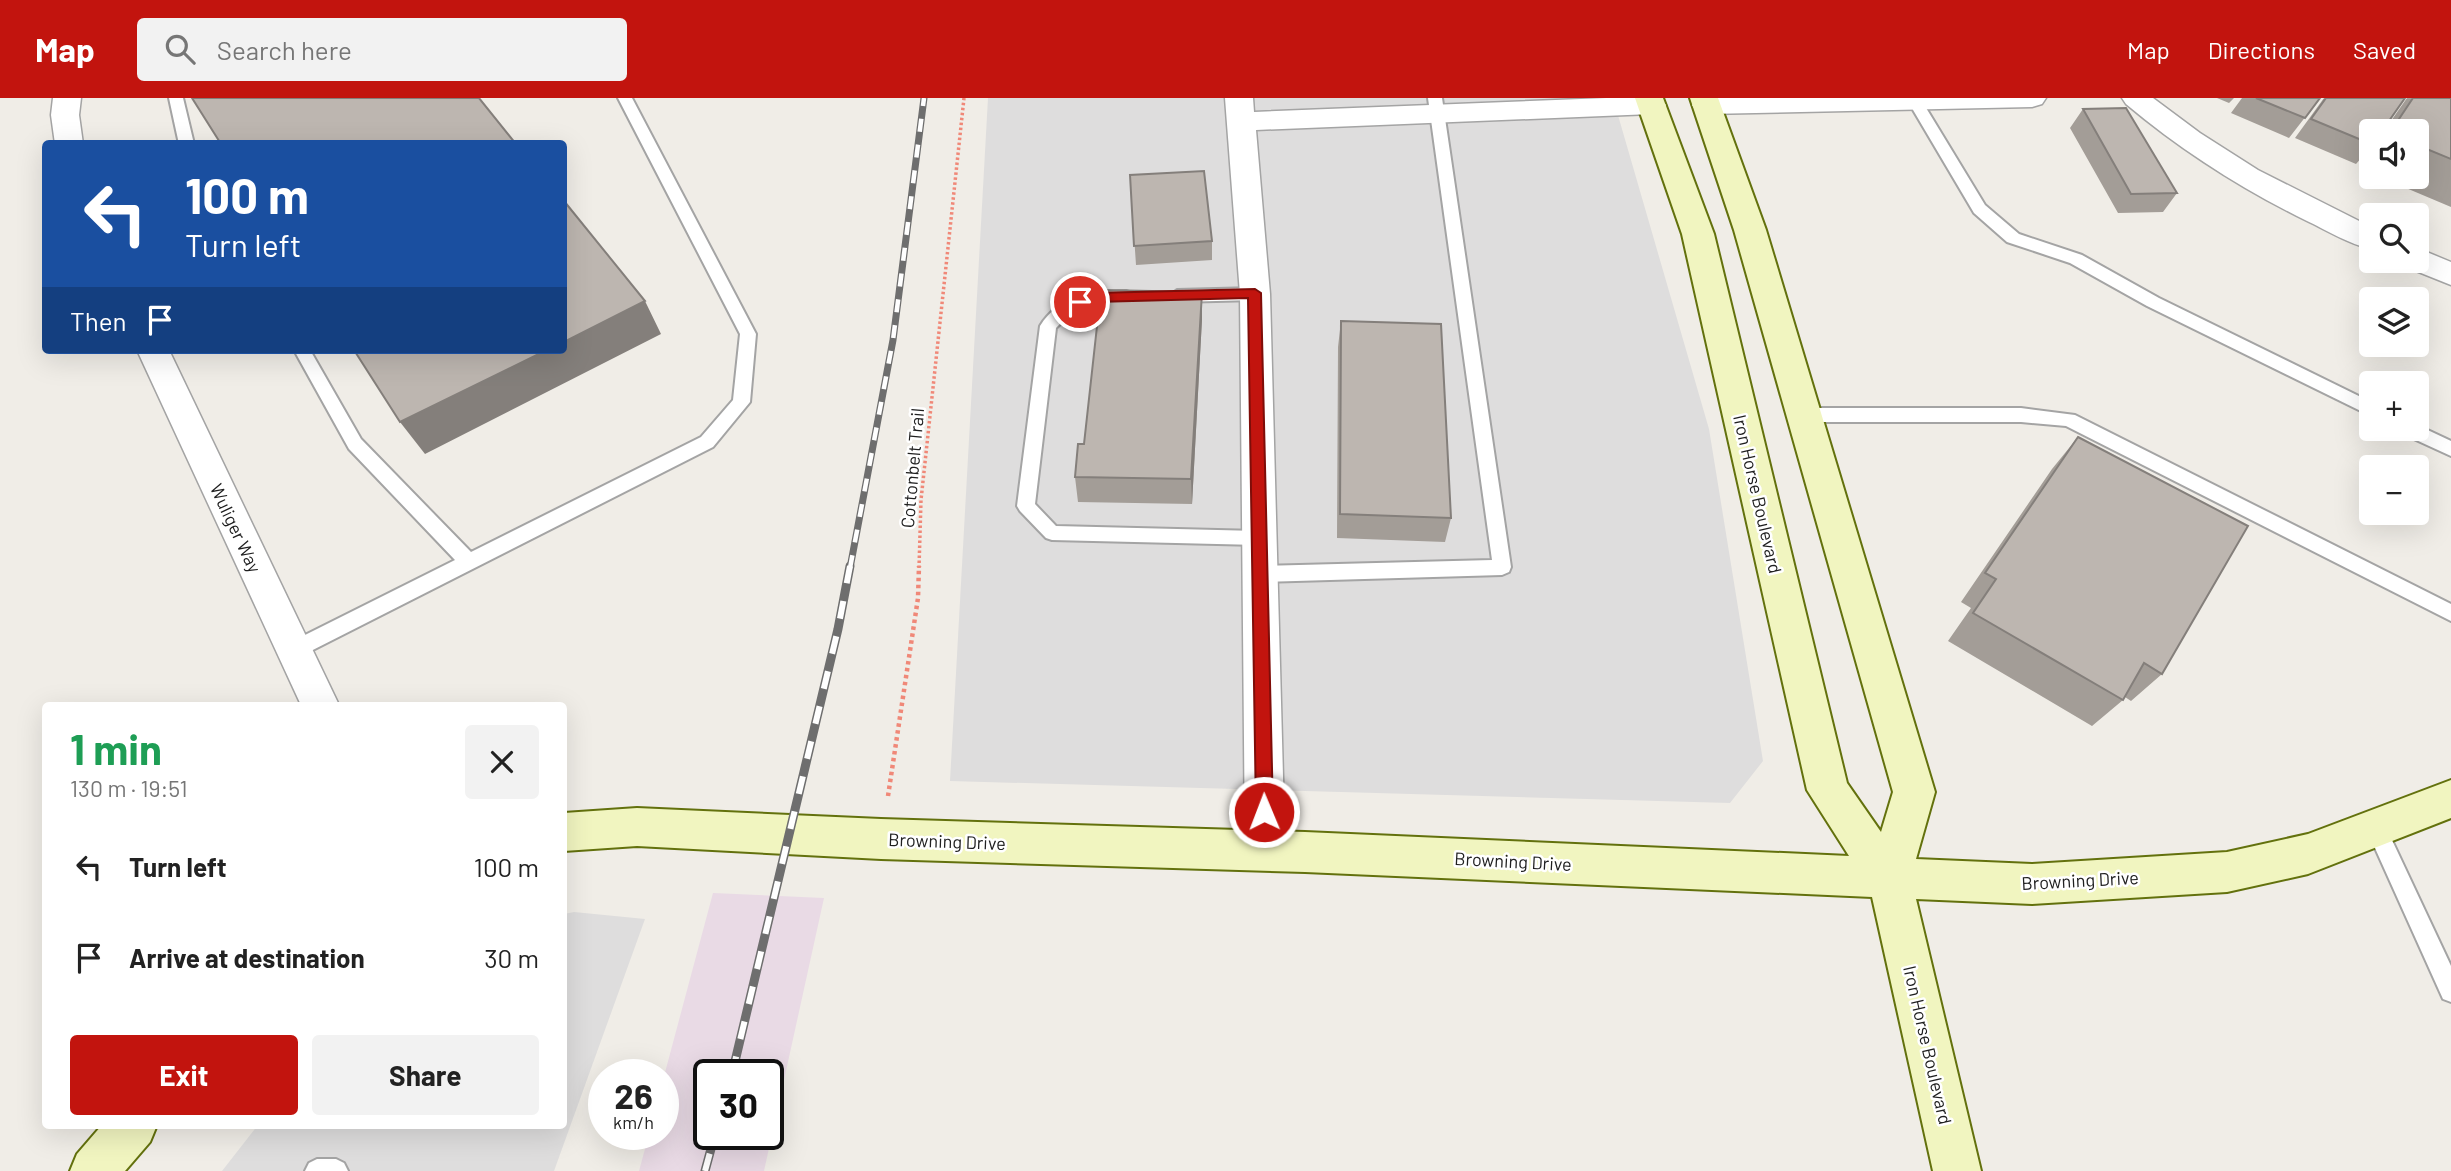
<!DOCTYPE html>
<meta charset="utf-8">
<style>
body{margin:0;font-family:Barlow,sans-serif;background:#f2f2f2;color:#222;height:100vh;display:flex;flex-direction:column;font-size:26px;white-space:nowrap}
*{box-sizing:border-box;margin:0}
p{font-size:23px;color:#767676}
.icon{flex:none;width:38px;height:38px;fill:none;stroke:currentColor;stroke-width:2;stroke-linecap:round;stroke-linejoin:round}
.map{position:relative;flex:1;overflow:hidden}
.side{position:absolute;left:42px;top:604px;width:525px;height:427px;display:flex;flex-direction:column;background:#fff;border-radius:7px;box-shadow:0 7px 28px #0002}
.side>*{flex:none}
.top-card{position:absolute;left:42px;top:42px;width:525px;height:214px;border-radius:7px;box-shadow:0 7px 28px #0002;background:#1a4fa0;color:#fff;overflow:hidden}
.fabs{position:absolute;left:2359px;top:21px;display:grid;gap:14px}
.fabs a{display:grid;place-items:center;width:70px;height:70px;border-radius:7px;background:#fff;box-shadow:0 7px 28px #0002;font-size:35px}
.speed{position:absolute;left:588px;top:961px;display:flex;gap:14px;font-size:35px;font-weight:700;text-align:center}
.speed>*{display:grid;place-content:center;width:91px;height:91px;border-radius:50%;background:#fff;box-shadow:0 7px 28px #0002;line-height:1}
.speed small{font-size:18px;font-weight:400}
.speed .limit{border:4px solid #111;border-radius:10px;background:#fff;color:#111}
.pin{position:absolute;display:grid;place-items:center;width:60px;height:60px;color:#fff;margin:-30px;border:4px solid #fff;border-radius:50%;box-shadow:0 2px 7px #0007}
.me{position:absolute;width:77px;margin:-38px;rotate:359deg;stroke-linejoin:round;filter:drop-shadow(0 0 5px #0008)}
.turn{display:flex;align-items:center;gap:24px;height:147px;padding:0 28px;font-size:32px}
.turn .icon{width:91px;height:91px;stroke-width:2.5}
.turn b{display:block;font-size:49px;line-height:60px}
.then{display:flex;align-items:center;height:66px;padding:0 28px;background:#0003;gap:14px;font-size:26px}
.round{display:grid;place-items:center;flex:none;width:74px;height:74px;border-radius:7px;background:#f2f2f2}
.overview{display:flex;align-items:center;justify-content:space-between;height:119px;padding:0 28px}
h1{font-size:42px;font-weight:700;line-height:52px;color:#1e9e55}
.button{display:flex;gap:14px;margin-top:auto;padding:14px 28px}
.button a{flex:1;height:80px;border-radius:7px;background:#c2140e;color:#fff;font-size:28px;font-weight:700;line-height:80px;text-align:center}
.button a+a{background:#f2f2f2;color:#222}
ul{padding:0;list-style:none}
li{display:flex;align-items:center;gap:21px;height:91px;padding:0 28px}
li div{flex:1}
li b{display:block;font-size:26px}
li em{font-style:normal}
header{display:flex;align-items:center;gap:42px;box-sizing:border-box;height:98px;padding:0 35px;background:#c2140e;color:#fff}
header strong{font-size:33px}
nav{display:flex;gap:38px;margin-inline-start:auto;font-size:24px}
.search{width:490px;height:63px;background:#f2f2f2;display:flex;align-items:center;gap:18px;box-sizing:border-box;padding:0 24px;border-radius:7px;color:#767676;font-size:26px}
.map>svg:first-child{display:block}
</style>
<header>
<strong>Map</strong>
<div class="search"><svg class="icon" aria-label="search" viewBox="0 0 24 24"><circle cx="10" cy="10" r="6"/><path d="M15 15l6 6"/></svg>Search here</div>
<nav><a>Map</a><a>Directions</a><a>Saved</a></nav>
</header>
<div class="map">
<svg width="2451" height="1073" viewBox="0 0 2451 1073">
<rect width="100%" height="100%" fill="#f0ede7"/>
<path fill="#dedddd" d="M988 0H1613L1709 331 1763 663 1730 705 950 683Z
M574 814 645 821 554 1073H222L258 1027H564V816Z"/>
<path fill="#e9dae5" fill-rule="evenodd" d="M713 795 824 800 764 1073H639L649 1036H663V982ZM768 976V1036H709V976Z"/>
<g fill="none" stroke-linecap="round" stroke-linejoin="round">
<g stroke="#a4a4a4" stroke-width="4">
<path id="lane" d="M169 0H183L194 46H179Z
M618 0H632L756 236 750 304 713 349 301 558 294 560 287 558 284 552 287 546 455 462 349 351 294 252H310L361 341 471 454 701 339 733 302 740 236Z
M1428 0H1442L1511 469 1509 474 1502 477 1259 484 1252 481 1250 476 1252 471 1259 468 1492 462Z
M1906 0H1920L1985 107 2019 136 2082 157 2159 200 2371 304V318L2147 208 2070 165 2007 144 1974 115Z
M1255 190 1263 196 1255 202 1177 204 1169 198 1177 192Z
M1126 193 1132 195 1134 199 1132 203C1097 213 1087 198 1056 230L1035 406 1056 428 1258 433 1265 435 1267 440 1265 445 1258 447 1052 442 1046 440 1020 413 1017 408 1040 228C1059 197 1093 194 1126 193Z
M1804 310H2021L2075 317 2451 506V523L2066 328 2021 324H1804L1798 322 1795 317 1798 312Z
M2417 327 2451 343V358L2403 336 2400 331H2417Z
M2376 720 2383 723 2451 868V904L2443 901 2366 730 2369 723Z
M317 1061H336L344 1065 348 1073H305L309 1065Z"/>
</g>
<g stroke="#a4a4a4" stroke-width="3">
<path id="street" d="M53 0H81L79 17 83 46H55L51 17Z
M1225 0H1253L1254 14 1606 0H1659L1666 7 1662 13 1652 16 1256 32 1270 196 1285 753 1279 766 1265 772 1251 766 1245 753 1240 196Z
M1699 0H2046L2042 6 2032 9 1706 16 1696 13 1692 7Z
M2122 0H2153L2200 35 2258 72 2371 129V151C2349 146 2328 133 2307 123 2242 91 2182 53 2126 6Z
M2417 150 2451 164V187L2406 169 2403 163H2417Z
M137 252H169L339 607H301Z"/>
</g>
<g stroke="#63710d" stroke-width="4">
<path id="secondary" d="M1635 0H1663L1714 136 1847 685 1881 734 1893 694 1734 132 1690 0H1718L1766 132 1935 694 1916 761 2032 766 2227 754 2308 736 2451 682V720L2308 776 2227 794 2032 806 1916 801 1981 1073H1933L1872 799 1305 774 881 761 637 748 564 753V715L637 710 881 721 1305 734 1849 758 1807 692 1682 136Z
M102 1027H157L150 1044 125 1073H70L77 1056Z"/>
</g>
<path stroke="#f08878" stroke-width="3.5" stroke-dasharray="2.5 2.5" stroke-linecap="butt" d="M919 470 921 402 964 0"/>
<path stroke="#f08878" stroke-width="4.5" stroke-dasharray="3.5 3.5" stroke-linecap="butt" d="M888 698 918 500 919 468"/>
<use href="#lane" fill="#fff" fill-rule="evenodd"/>
<use href="#street" fill="#fff" fill-rule="evenodd"/>
<use href="#secondary" fill="#f1f5c0" fill-rule="evenodd"/>
<g stroke="#6e6e6e" stroke-width="7">
<path id="rail-far1" d="M850 470 893 242 924 0"/>
</g>
<g stroke="#6e6e6e" stroke-width="9">
<path id="rail" d="M732 976 838 531 850 468
M705 1073 715 1036"/>
</g>
<use href="#rail-far1" stroke="#fff" stroke-width="4.5" stroke-dasharray="13" stroke-linecap="butt"/>
<use href="#rail" stroke="#fff" stroke-width="6" stroke-dasharray="18" stroke-linecap="butt"/>
</g>
<path fill="#a39d97" d="M2217 0H2234L2229 5Z
M2242 0H2320L2289 40 2231 15Z
M2324 0H2405L2371 33V49L2356 66 2295 40Z
M2407 0H2451V109L2380 79H2417V33H2384Z
M2083 11 2177 95 2163 114 2118 115 2070 30Z
M2371 53V75L2360 70Z
M1130 77 1212 143V162L1136 167Z
M1202 194V221L1192 406 1078 404 1075 379 1084 346Z
M1341 223 1451 420 1445 444 1337 440 1338 249Z
M2078 339 2162 576 2131 603 2125 599 2123 602 2092 628 1948 543 1971 510 1961 504 2052 371Z"/>
<path fill="#847f7b" d="M1202 194V221L1192 406 1191 381Z
M645 203 661 236 425 356 400 324 547 252H564V244Z"/>
<path fill="#bdb6b0" stroke="#847f7b" stroke-width="2" d="M192 0H479L516 46H221Z
M2256 0H2320L2305 20Z
M2326 0H2405L2382 33H2371V46L2311 21Z
M2413 0H2451V61L2417 47V33H2391Z
M2126 10 2177 95 2131 96 2083 11Z
M1204 73 1212 143 1134 148 1130 77Z
M564 103 645 203 564 244Z
M1101 192 1202 194 1191 381 1075 379 1078 346H1084Z
M1341 223 1441 226 1451 420 1340 416Z
M354 252H547L400 324Z
M2078 339 2248 428 2162 576 2144 565 2123 602 1973 515 1996 481 1985 475Z"/>
<path fill="#c2140e" stroke="#7e0d09" stroke-width="2" d="M1255 191 1261 195 1273 714 1270 720 1264 722 1258 720 1256 714 1248 200 1094 204 1080 209 1073 204 1075 201 1094 195Z"/>
<g text-anchor="middle" dominant-baseline="central" stroke-width="5" stroke-linejoin="round" paint-order="stroke">
<g font-size="18" fill="#202020" stroke="#fff">
<text transform="translate(912 370) rotate(-85)">Cottonbelt Trail</text>
<text transform="translate(1758 396) rotate(77)">Iron Horse Boulevard</text>
<text transform="translate(236 430) rotate(65)">Wuliger Way</text>
<text transform="translate(947 743) rotate(2)">Browning Drive</text>
<text transform="translate(1513 763) rotate(3)">Browning Drive</text>
<text transform="translate(2080 782) rotate(-3)">Browning Drive</text>
<text transform="translate(1928 947) rotate(77)">Iron Horse Boulevard</text>
</g>
</g>
</svg>
<div class="fabs">
<a><svg class="icon" aria-label="sound" viewBox="0 0 24 24"><path d="M4 9h4l5-4v14l-5-4H4zM17 9q2 3 0 6"/></svg></a>
<a><svg class="icon" aria-label="search" viewBox="0 0 24 24"><circle cx="10" cy="10" r="6"/><path d="M15 15l6 6"/></svg></a>
<a><svg class="icon" aria-label="layers" viewBox="0 0 24 24"><path d="M12 4l9 5-9 5-9-5zM3 14l9 5 9-5"/></svg></a>
<a>+</a>
<a>−</a>
</div>
<div class="speed"><div>26<small>km/h</small></div><div class="limit">30</div></div>
<div class="pin" style="left:1080px;top:204px;background:#d93025"><svg class="icon" aria-label="arrive" viewBox="0 0 24 24"><path d="M6 21V4h12l-3 4 3 4H6"/></svg></div>
<svg class="me" style="left:1264px;top:714px" viewBox="-20 -20 40 40"><circle r="17" fill="#c2140e" stroke="#fff" stroke-width="3"/><path d="M0-11L8 9 0 5-8 9z" fill="#fff"/></svg>
<div class="top-card">
<div class="turn"><svg class="icon" aria-label="left" viewBox="0 0 24 24"><path d="M17 20v-9H6M10 6l-5 5 5 5"/></svg><div><b>100 m</b>Turn left</div></div>
<div class="then">Then<svg class="icon" aria-label="arrive" viewBox="0 0 24 24"><path d="M6 21V4h12l-3 4 3 4H6"/></svg></div>
</div>
<section class="side">
<div class="overview"><div><h1>1 min</h1><p>130 m · 19:51</p></div><a class="round"><svg class="icon" aria-label="close" viewBox="0 0 24 24"><path d="M6 6l12 12M18 6L6 18"/></svg></a></div>
<ul>
<li><svg class="icon" aria-label="left" viewBox="0 0 24 24"><path d="M17 20v-9H6M10 6l-5 5 5 5"/></svg><div><b>Turn left</b></div><em>100 m</em></li>
<li><svg class="icon" aria-label="arrive" viewBox="0 0 24 24"><path d="M6 21V4h12l-3 4 3 4H6"/></svg><div><b>Arrive at destination</b></div><em>30 m</em></li>
</ul>
<div class="button"><a>Exit</a><a>Share</a></div>
</section>
</div>
